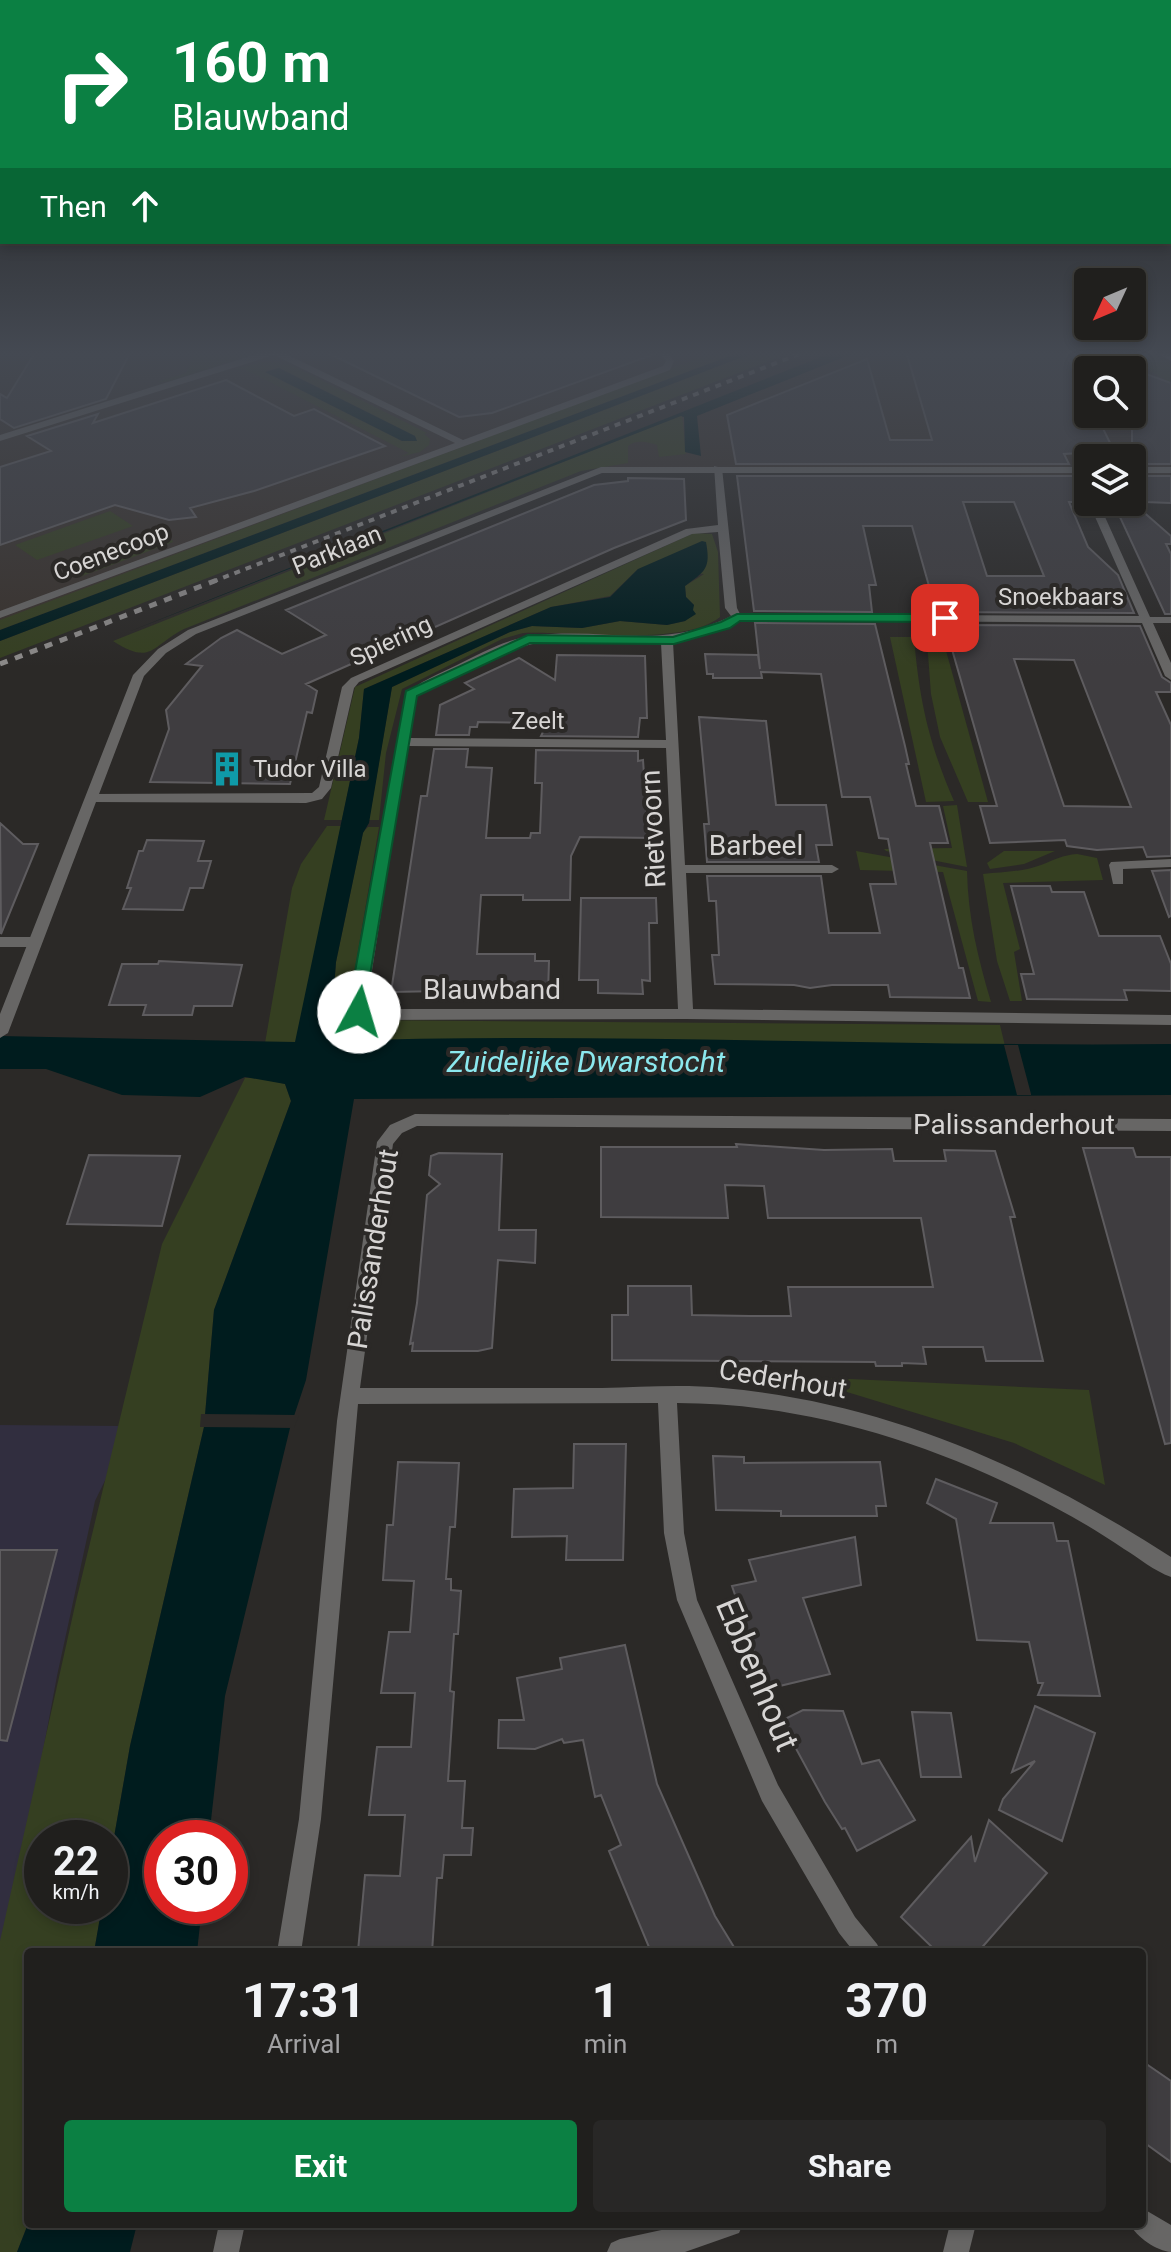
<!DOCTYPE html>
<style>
body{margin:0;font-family:Roboto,sans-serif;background:#282726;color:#f1f3f6;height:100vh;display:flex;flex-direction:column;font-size:30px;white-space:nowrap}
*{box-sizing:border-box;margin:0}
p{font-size:26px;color:#a2a2a4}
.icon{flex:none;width:44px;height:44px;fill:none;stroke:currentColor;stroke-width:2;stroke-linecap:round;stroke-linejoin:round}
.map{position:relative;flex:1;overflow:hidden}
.details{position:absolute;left:24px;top:1948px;width:1122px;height:280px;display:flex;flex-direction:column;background:#201f1d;border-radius:8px;box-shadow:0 4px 12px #0003,0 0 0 2px #3d3d3b}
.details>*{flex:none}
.hud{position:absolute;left:0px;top:0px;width:1172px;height:244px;box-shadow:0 4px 12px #0003,0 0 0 2px #3d3d3b;background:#0b8043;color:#fff;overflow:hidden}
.needle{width:52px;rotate:226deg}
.buttons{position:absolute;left:1074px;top:268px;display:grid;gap:16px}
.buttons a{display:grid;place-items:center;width:72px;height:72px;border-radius:8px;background:#201f1d;box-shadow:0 4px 12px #0003,0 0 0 2px #3d3d3b;font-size:40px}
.speed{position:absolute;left:24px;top:1820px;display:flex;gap:16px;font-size:40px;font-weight:700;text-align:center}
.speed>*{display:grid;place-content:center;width:104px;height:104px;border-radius:50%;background:#201f1d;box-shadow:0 4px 12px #0003,0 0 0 2px #3d3d3b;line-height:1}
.speed small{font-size:20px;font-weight:400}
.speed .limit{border:12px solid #d22;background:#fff;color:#111}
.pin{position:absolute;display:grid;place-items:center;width:68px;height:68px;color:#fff;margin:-34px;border-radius:16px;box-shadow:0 4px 12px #0006}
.me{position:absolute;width:88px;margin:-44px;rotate:6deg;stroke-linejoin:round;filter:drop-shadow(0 0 6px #0008)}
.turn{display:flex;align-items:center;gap:28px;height:168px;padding:0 40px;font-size:36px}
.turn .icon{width:104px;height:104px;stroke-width:2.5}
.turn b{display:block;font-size:56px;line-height:68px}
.then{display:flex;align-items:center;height:76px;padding:0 40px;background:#0003;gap:16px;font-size:30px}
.eta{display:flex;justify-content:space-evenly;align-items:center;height:136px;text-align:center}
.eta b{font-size:48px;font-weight:700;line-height:56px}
.action{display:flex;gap:16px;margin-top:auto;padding:16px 40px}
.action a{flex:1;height:92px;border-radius:8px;background:#0b8043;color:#fff;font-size:32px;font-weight:700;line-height:92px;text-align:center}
.action a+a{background:#282726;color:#f1f3f6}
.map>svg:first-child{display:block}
</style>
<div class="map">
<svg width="1171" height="2252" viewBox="0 0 1171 2252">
<rect width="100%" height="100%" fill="#2b2927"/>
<path fill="#39322d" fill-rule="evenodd" d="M0 351H754L0 639Z
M849 351H1167L1171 354V478L1132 477V458H1088V476L556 467ZM1088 370H1132V414H1088Z"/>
<path fill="#312e3f" d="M0 1425 126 1426 118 1454 95 1501 57 1676 0 1981Z"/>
<path fill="#353f21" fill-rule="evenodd" d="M195 351H263L166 382H157L186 373Z
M718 351H743L0 630V620Z
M758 351H795L0 658V641Z
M1131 351H1149L1171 363V383L1132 360H1136L1131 356 1135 353Z
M263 362 289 364 427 433 424 434 430 439 429 445 420 452 399 457 409 453 244 369 232 370ZM280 368 415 436 402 441 265 372 268 369Z
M682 415 686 454 659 457 657 445C648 442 636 439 628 446V463L581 471 184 629C151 646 152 666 113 641Z
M110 511 133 526 37 560 15 545Z
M694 533 712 534 718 552 720 617C683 647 572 631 523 633L502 639 402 689 386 753 379 820H369L392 687 510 632 532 626 582 628 620 621 667 625 685 621 694 605 686 597 685 586 704 574 638 569 610 596 551 607 364 689 359 738 342 820H324L355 687Z
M172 540 173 542 77 578 69 573 155 541 161 544Z
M926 628 940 629 988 802H968L940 737 931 694Z
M890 637H914C919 699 929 744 954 801L926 802Z
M957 805 967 867 886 851 884 849 952 848 943 806Z
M327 826H341L296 1042 265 1043 292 888 301 864Z
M368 827H379L347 1016 352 1020 1000 1025 1005 1046 553 1039 330 1041 336 962 363 832Z
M856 851 967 871C968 918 978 958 991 1002L978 1001 943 872 860 870Z
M1004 851H1055L1024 864 990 869 987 863Z
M1077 854 1097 858 1103 880 1003 883 1020 949 1014 952 1022 1001H1010L997 961 983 874C1002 872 1022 872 1041 865 1054 860 1063 855 1077 854Z
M258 1077 285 1084 291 1101 214 1310 204 1427 130 1746 110 1860V1838H42V1906H102L94 1952H28V2224L17 2252H0V1941L76 1601 162 1244 245 1078Z
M828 1378 1089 1390 1105 1485 1014 1443 824 1385Z"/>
<path fill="#001c1e" d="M743 351H758L0 641V630Z
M836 351H859L697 416 701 456 685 452 684 417 681 416 128 632Z
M279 368 415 436 417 441H402L265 372Z
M702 541 706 542C711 569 705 571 685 586L686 597 694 605 693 610 696 614 685 621 667 625 620 621 582 628 532 626 510 632 392 687 369 823 363 833 336 962 330 1041C610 1032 891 1047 1171 1044V1095L354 1099 306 1380 290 1428 225 1696 209 1838H162V1906H202L197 1952H94L102 1906H110V1860L130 1746 204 1427 214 1310 291 1101 285 1084 245 1077 200 1097 122 1095 46 1069H0V1036L295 1042 359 738 364 689 551 607 610 597 638 569Z
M28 2224H137L130 2252H17Z"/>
<path fill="#2b2927" d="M1018 1045 1031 1094V1095H1017L1004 1045Z
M201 1414 295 1415H299L294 1428 200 1427Z"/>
<path fill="#3f3d40" stroke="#5e5c5f" stroke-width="2" fill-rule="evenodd" d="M36 351H76L130 353 106 399 14 428 0 419V394L7 398Z
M324 351H654L655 354 492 413 459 417Z
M906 351H1065L1088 398V414H1096L1114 451 1064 454 1069 464H736L727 415 867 359 890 440H932Z
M1132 369 1171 383V464H1132Z
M226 380 294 416 314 409 385 446 254 491 190 508 196 517 169 520 115 505 0 545V467L51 451 27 436 98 414 93 423Z
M737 476H1075L1087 502H1069L1088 547 1118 575 1134 613 941 612 933 586H929L912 526H863L876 585H869L872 612 754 611ZM963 502H1014L1044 576H987Z
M1132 476H1171V503L1145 502Z
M628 478 684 479 686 520 614 548 306 684 317 691 312 713 307 712 290 784 150 782 169 729 166 710 202 666 186 664 221 638 237 630 282 654 326 635 286 610 594 485 628 481Z
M1113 502H1132L1171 536V544H1166L1171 554V614H1165Z
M755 623 875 624 905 746 909 764H906L916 806H939L948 843H930L959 968H963L970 998 890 997 888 985H832L810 988 794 985 715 984 712 955H719L716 901H709L707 876H821L829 933H880L870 884H896L888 839 879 838 870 797H842L821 674 761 672 762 678H713V674H707L705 654 758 655 760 669Z
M945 625 1140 626 1162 677 1171 683V692H1156L1171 725V856L1147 857 1143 847 1097 850 1067 846 1065 840 990 843 980 806H997ZM1014 659 1074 660 1131 807 1064 806Z
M557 655 645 656 647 718H640L638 737 541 736 545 728 534 727 535 723 478 722 477 727H470L469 735H436L440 705 474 689 465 683 519 658 555 680Z
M699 717 766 721 776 805H826L832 845H816L819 862H707L704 824H709Z
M434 749H468L466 767 492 768 486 838H530L531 833H540L542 783H535L536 750 638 751V761L643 760 647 818H654V838L580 837 571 856 570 900H523V895H481L477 954H535V961H549L548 993H494L495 990 391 992 421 796H427Z
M0 823 23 844H38L1 934Z
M147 840 204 841 198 861H211L203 888H190L183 910 123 909 131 888H127L139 851H143Z
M1171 870V916L1169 917 1152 871Z
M1011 886H1050L1052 892H1084L1099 936H1160L1171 964V991L1124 990 1127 1000 1027 999 1021 974H1034Z
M581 898H656L657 923H649L650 981 642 980 643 994 598 993V980H579Z
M159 961 242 965 232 1006H194L192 1015H143L146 1005H109L122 964H158Z
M736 1144 824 1150 892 1149 894 1161H946L944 1150 995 1151 1015 1217H1010L1043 1361H986L983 1347H923L926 1364 902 1363V1366H876L875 1362 612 1360V1315H628V1286H691L692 1315 750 1316H791L788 1287H933L921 1218H768L764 1186 725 1185 728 1218 601 1217V1147H737Z
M1083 1148H1133L1136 1157H1171V1443L1165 1444Z
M439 1153 502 1154 499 1230H536L535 1263 498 1260 492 1348 478 1351H412L413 1343 410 1344 417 1303 427 1195 440 1184 429 1175 431 1156Z
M89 1155 180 1156 162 1226 67 1224Z
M574 1444H626L623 1560H566L567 1536 512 1537 514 1489 573 1488Z
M713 1456 744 1457V1463L880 1462 886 1506H876L877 1516H781V1511L716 1510Z
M398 1462 459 1463 455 1527H450L446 1579H451V1590L461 1591 458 1634H454L452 1663 450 1691 454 1692 448 1781H465L462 1828H473L471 1855H444L442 1878H437L432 1952 358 1951 365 1875 400 1876 405 1815H369L377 1747H411L415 1693H381L389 1632H410L414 1581 383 1580 387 1525H393Z
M936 1479 997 1503 990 1523H1053L1057 1541H1068L1100 1696 1038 1695 1043 1683H1038L1029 1642 977 1640 956 1519 927 1503Z
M855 1537 861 1585 803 1598 830 1674 767 1689 732 1586 756 1581 749 1560Z
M0 1550H57L7 1741 0 1740Z
M625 1645 657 1784 715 1916 737 1952H651L609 1851 621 1845 601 1795 595 1797 583 1740 564 1743 562 1739 535 1749 498 1748 499 1720H524L517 1678 562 1669 560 1658Z
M1035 1706 1095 1733 1062 1841 999 1810 1003 1799 1035 1761 1012 1772Z
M803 1710 843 1711 862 1764 879 1760 915 1820 857 1851 845 1828 842 1829 825 1802 781 1721Z
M912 1712 951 1713 961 1777H921Z
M989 1820 1047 1873 978 1952H937L901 1917 971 1837 975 1862Z
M1142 2061 1171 2081V2162L1142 2141Z"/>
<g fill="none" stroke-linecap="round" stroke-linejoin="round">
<path fill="#676665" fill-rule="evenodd" d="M950 2224H976L969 2252H943Z"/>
<path fill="#676665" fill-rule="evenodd" d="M266 351H280L463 440 663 366 666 361 657 351H666L674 361 670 370 0 618V611L455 443 274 355 0 441V435Z
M714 466 722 468 737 608 740 614 1139 616 1092 510 1101 508 1150 617H1171V623H1153L1171 663V680L1165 676 1142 623 739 620 717 632 673 642 685 865H832L839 869 832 873H686L693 1009 1171 1015V1025L686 1019 366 1020 354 1016 350 1005 405 695C419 681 439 674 457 665 481 653 506 639 532 636 604 626 660 652 731 616L725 608 718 532 692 534 359 682 354 688 331 788 322 799 306 803 93 802 87 798 93 794 312 793 319 787 342 687 351 678 686 529 718 525ZM557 641 661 643 666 740 408 738 415 699 422 692C468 669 505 644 557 641ZM407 746 666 748 678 1009H366Z
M1171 859V867L1123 869V884H1113L1109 865 1111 862Z
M0 937H35L42 942 35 947H0Z
M415 1114 1171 1119V1131L417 1126 402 1133 393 1144 360 1388C441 1388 521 1388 602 1388 642 1387 683 1384 723 1388 886 1402 1035 1469 1171 1557V1577C1154 1571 1139 1558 1124 1549 1102 1534 1079 1520 1056 1508 940 1445 809 1403 677 1403L684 1533 697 1600 778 1785 855 1917 877 1944 881 1952H854L839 1933 762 1801 677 1600 664 1533 658 1403 358 1404 321 1819 301 1952H277L299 1819 337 1421 377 1142 390 1125Z
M1142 2208 1171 2225V2252C1157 2251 1136 2237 1130 2224H1142Z
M219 2224H245L239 2252H213Z
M689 2224H743L739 2233 685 2252H607L611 2243 620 2239Z"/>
<path fill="#676665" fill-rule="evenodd" d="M601 467H1088V473H602L196 634 166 653 144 676 8 1033 0 1038V1014L133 675 158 649 188 630Z
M1132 467H1171V473H1132Z"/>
<path fill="#8a8787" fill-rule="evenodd" d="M1154 351H1165L1171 355V361Z"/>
<path stroke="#8c8a89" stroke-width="4" stroke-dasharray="6 6" stroke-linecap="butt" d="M212 582 807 351"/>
<path stroke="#8c8a89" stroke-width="5" stroke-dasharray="8 8" stroke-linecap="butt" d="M0 664 217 580"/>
</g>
<linearGradient id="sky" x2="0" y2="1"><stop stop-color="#181715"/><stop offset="0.53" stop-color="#444952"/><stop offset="1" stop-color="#444952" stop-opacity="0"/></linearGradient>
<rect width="1171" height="667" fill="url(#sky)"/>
<path fill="#0b8043" stroke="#07532c" stroke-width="2" d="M737 614H945L951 618 945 622 740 621 730 628 674 644 530 643 417 696 365 1005 367 1012 359 1018 353 1016 349 1005 406 691 528 635 673 637 721 622Z"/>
<defs>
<g id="building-bare" transform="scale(2.76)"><path d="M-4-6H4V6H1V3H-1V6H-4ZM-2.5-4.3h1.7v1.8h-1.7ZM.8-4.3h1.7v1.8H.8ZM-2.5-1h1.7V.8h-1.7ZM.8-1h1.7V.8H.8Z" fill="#0f9aa8" stroke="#2b2927" stroke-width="2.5" paint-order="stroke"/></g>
</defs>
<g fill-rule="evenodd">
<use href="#building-bare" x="227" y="769"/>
</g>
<g text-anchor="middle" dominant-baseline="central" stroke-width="8" stroke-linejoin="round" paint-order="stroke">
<g font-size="24" fill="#d7d5d4" stroke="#2b2927">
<text transform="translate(337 550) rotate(-22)">Parklaan</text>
<text transform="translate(111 552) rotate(-21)">Coenecoop</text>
<text x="1061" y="597">Snoekbaars</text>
<text transform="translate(391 641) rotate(-25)">Spiering</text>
<text x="538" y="721">Zeelt</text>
</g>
<g font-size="24" fill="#d7d5d4" stroke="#2b2927" text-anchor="start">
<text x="253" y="769">Tudor Villa</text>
</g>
<g font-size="28" fill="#d7d5d4" stroke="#2b2927">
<text transform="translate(653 829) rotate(-93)">Rietvoorn</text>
<text x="756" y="845">Barbeel</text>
<text x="492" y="989">Blauwband</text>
<text x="1014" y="1124">Palissanderhout</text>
<text transform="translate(373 1249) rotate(-81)">Palissanderhout</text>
<text transform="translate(783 1379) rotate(9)">Cederhout</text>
</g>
<g font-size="30" font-style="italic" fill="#8be8ee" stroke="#2b2927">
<text x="586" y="1061">Zuidelijke Dwarstocht</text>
</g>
<g font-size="34" fill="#d7d5d4" stroke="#2b2927">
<text transform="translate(758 1674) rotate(67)">Ebbenhout</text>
</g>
</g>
</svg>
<div class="buttons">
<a><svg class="needle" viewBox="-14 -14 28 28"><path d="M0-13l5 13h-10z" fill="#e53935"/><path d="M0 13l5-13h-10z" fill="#a2a2a4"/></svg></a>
<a><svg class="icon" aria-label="search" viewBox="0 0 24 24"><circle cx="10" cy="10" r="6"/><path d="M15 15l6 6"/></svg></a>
<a><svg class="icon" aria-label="layers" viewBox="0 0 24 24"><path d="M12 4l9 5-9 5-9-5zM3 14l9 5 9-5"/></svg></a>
</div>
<div class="speed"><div>22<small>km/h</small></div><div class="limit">30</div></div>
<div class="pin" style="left:945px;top:618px;background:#d93025"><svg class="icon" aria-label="arrive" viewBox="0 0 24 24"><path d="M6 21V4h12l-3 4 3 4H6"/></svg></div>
<svg class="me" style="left:359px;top:1012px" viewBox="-20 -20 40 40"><circle r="19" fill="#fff"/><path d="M0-13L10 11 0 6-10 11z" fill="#0b8043"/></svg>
<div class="hud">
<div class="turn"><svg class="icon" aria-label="right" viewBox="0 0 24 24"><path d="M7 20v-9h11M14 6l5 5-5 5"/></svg><div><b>160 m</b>Blauwband</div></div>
<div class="then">Then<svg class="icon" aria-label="ahead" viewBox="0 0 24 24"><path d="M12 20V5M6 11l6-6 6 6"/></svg></div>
</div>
<section class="details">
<div class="eta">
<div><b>17:31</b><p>Arrival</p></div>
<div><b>1</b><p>min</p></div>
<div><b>370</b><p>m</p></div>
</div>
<div class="action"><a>Exit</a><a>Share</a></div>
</section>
</div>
